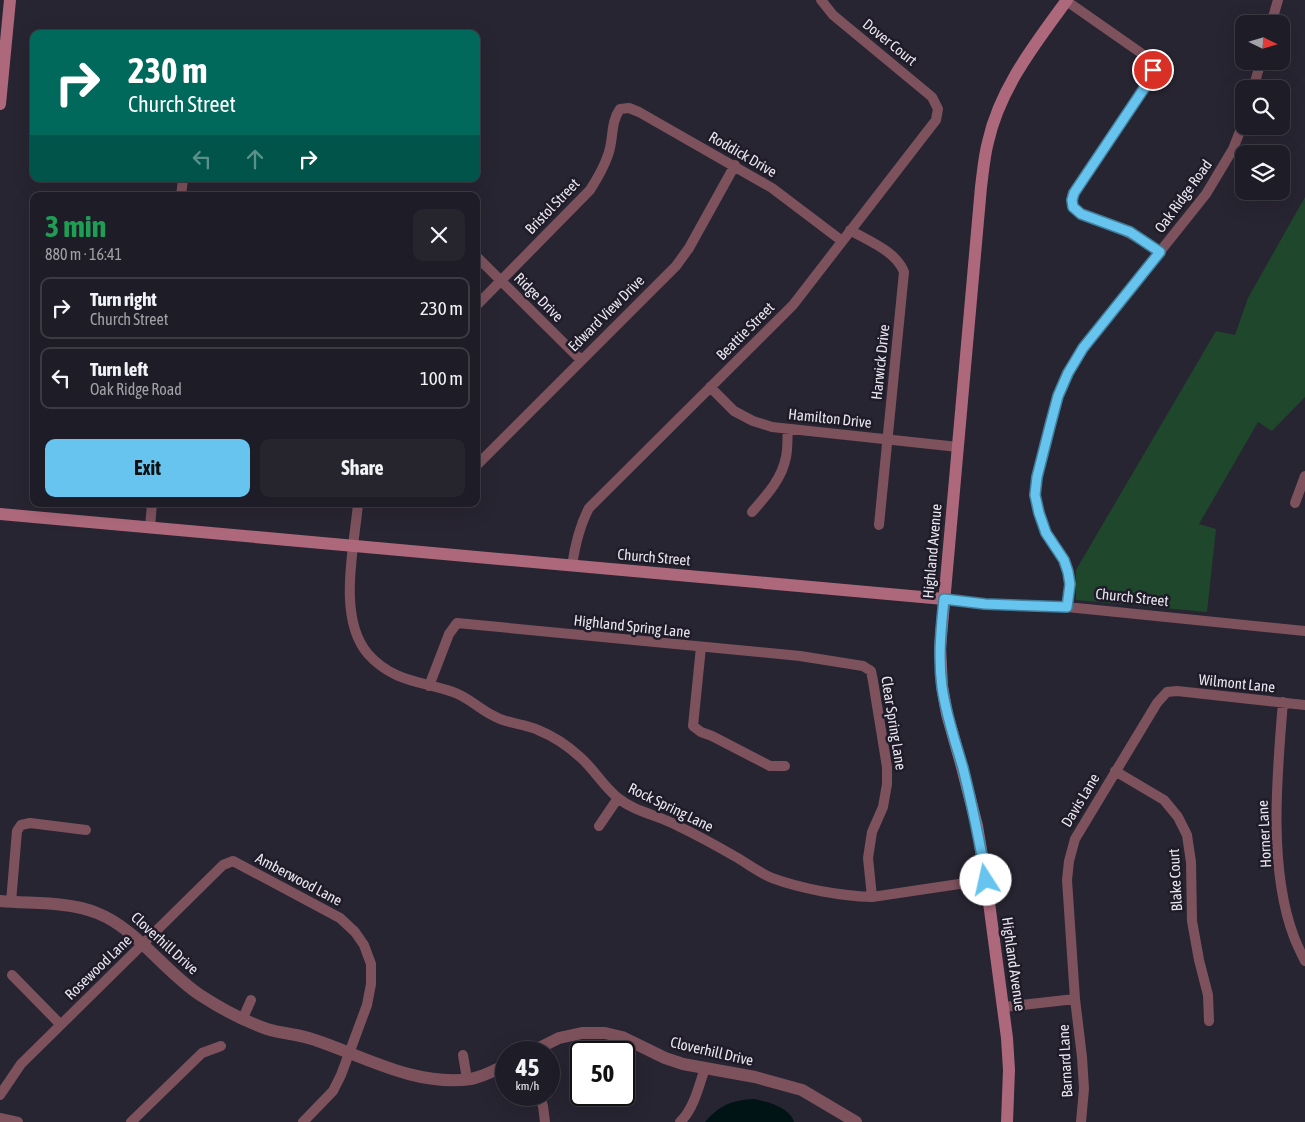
<!DOCTYPE html>
<meta charset="utf-8">
<style>
body{margin:0;font-family:"Asap Condensed",sans-serif;background:#26252e;color:#f1f3f6;height:100vh;display:flex;flex-direction:column;font-size:19px;white-space:nowrap}
*{box-sizing:border-box;margin:0}
p{font-size:16px;color:#a1a1a7}
.icon{flex:none;width:28px;height:28px;fill:none;stroke:currentColor;stroke-width:2;stroke-linecap:round;stroke-linejoin:round}
.map{position:relative;flex:1;overflow:hidden}
.side{position:absolute;left:30px;top:192px;width:450px;height:315px;display:flex;flex-direction:column;background:#1e1c26;border-radius:10px;box-shadow:0 5px 20px #0002,0 0 0 1px #3c3a43}
.side>*{flex:none}
.top-card{position:absolute;left:30px;top:30px;width:450px;height:152px;border-radius:10px;box-shadow:0 5px 20px #0002,0 0 0 1px #3c3a43;background:#00695c;color:#fff;overflow:hidden}
.needle{width:32px;rotate:95deg}
.controls{position:absolute;left:1235px;top:15px;display:grid;gap:10px}
.controls a{display:grid;place-items:center;width:55px;height:55px;border-radius:10px;background:#1e1c26;box-shadow:0 5px 20px #0002,0 0 0 1px #3c3a43;font-size:25px}
.speed{position:absolute;left:495px;top:1041px;display:flex;gap:10px;font-size:25px;font-weight:700;text-align:center}
.speed>*{display:grid;place-content:center;width:65px;height:65px;border-radius:50%;background:#1e1c26;box-shadow:0 5px 20px #0002,0 0 0 1px #3c3a43;line-height:1}
.speed small{font-size:12px;font-weight:400}
.speed .limit{border:2px solid #111;border-radius:8px;background:#fff;color:#111}
.pin{position:absolute;display:grid;place-items:center;width:42px;height:42px;color:#fff;margin:-21px;border:2px solid #fff;border-radius:50%;box-shadow:0 1px 5px #0007}
.me{position:absolute;width:55px;margin:-28px;rotate:350deg;stroke-linejoin:round;filter:drop-shadow(0 0 4px #0008)}
.turn{display:flex;align-items:center;gap:18px;height:105px;padding:0 15px;font-size:22px}
.turn .icon{width:65px;height:65px;stroke-width:2.5}
.turn b{display:block;font-size:35px;line-height:42px}
.lanes{display:flex;align-items:center;height:48px;padding:0 15px;background:#0003;justify-content:center;gap:25px;direction:ltr}
.lanes .off{opacity:.35}
.round{display:grid;place-items:center;flex:none;width:52px;height:52px;border-radius:10px;background:#26252e}
.head{display:flex;align-items:center;justify-content:space-between;height:85px;padding:0 15px}
h1{font-size:30px;font-weight:700;line-height:38px;color:#1e9e55}
.cta{display:flex;gap:10px;margin-top:auto;padding:10px 15px}
.cta a{flex:1;height:58px;border-radius:10px;background:#66c4ef;color:#111;font-size:20px;font-weight:700;line-height:58px;text-align:center}
.cta a+a{background:#26252e;color:#f1f3f6}
ul{padding:0;list-style:none}
li{display:flex;align-items:center;gap:15px;height:62px;margin:0 10px 8px;padding:0 5px;border:2px solid #3c3a43;border-radius:10px}
li div{flex:1}
li b{display:block;font-size:19px}
li em{font-style:normal}
.map>svg:first-child{display:block}
</style>
<div class="map">
<svg width="1305" height="1122" viewBox="0 0 1305 1122">
<rect width="100%" height="100%" fill="#282532"/>
<path fill="#1f472c" d="M1305 197V397L1272 431 1258 422 1199 524 1216 529 1207 612 1076 600V570L1216 331 1235 335 1248 298Z"/>
<path fill="#001315" d="M754 1099C768 1102 789 1107 794 1122H705C719 1105 733 1100 754 1099Z"/>
<g fill="none" stroke-linecap="round" stroke-linejoin="round">
<path stroke="#7d525d" stroke-width="10" d="M1065 0 1141 53C1153 63 1155 65 1149 81L1073 193C1072 198 1070 203 1074 208 1078 214 1087 216 1094 219 1121 228 1136 236 1159 252
M1271 24 1278 0
M1253 89 1261 61
M181 196 183 179
M850 230C868 241 896 251 904 272L879 525
M476 256 581 360
M476 306 590 190C597 179 604 167 608 155 614 139 610 123 620 109L629 108 639 112 772 188 842 241
M710 387 734 411 753 421 772 427 958 447
M476 466 676 266 689 248 735 165
M1295 503 1305 476
M358 504C354 548 337 618 368 654 393 682 421 681 453 692 468 697 478 708 492 715 506 724 523 723 538 730 553 736 568 746 580 757 594 769 603 786 618 798 635 812 658 815 676 825 697 835 717 846 736 857 748 864 760 873 772 878 802 889 841 896 872 897L986 880
M752 512C766 496 782 479 786 457 788 448 787 438 788 429
M150 527 152 504
M572 566C575 545 579 527 589 508L793 305 936 120 938 109 932 97 833 15 821 0
M944 599 985 604 1067 607 1305 631
M1067 607 1070 584 1068 572 1064 561 1046 533 1039 513 1035 495 1037 477 1058 396 1068 373 1083 348 1206 194 1233 149 1244 121
M701 647 693 726 701 732 712 736 770 766H785
M429 686 449 634 457 623 800 656 863 666 871 671 873 681 887 767V784L883 807 872 832 868 858 872 897
M1283 702C1277 774 1268 869 1294 937 1297 945 1301 953 1305 961
M1115 771 1164 800 1178 817 1187 835 1191 862 1192 921 1199 960 1208 995 1209 1021
M599 826 618 798
M11 902 17 831 21 825 30 823 86 830
M12 975 60 1024
M1004 1007 1075 999
M243 1018 251 1000
M463 1055 467 1079
M0 1095 21 1064 223 865 233 861 340 918 355 932 364 945 371 964V984L367 1005 341 1075 333 1091 303 1122
M540 1095 543 1106 545 1122
M0 1118 18 1122
M131 1122 202 1053 221 1046
M680 1122C694 1109 699 1085 705 1068
M1081 1122 1084 1089 1082 1057 1075 999 1067 880 1069 861 1075 839 1157 703 1167 692 1177 691 1305 705"/>
<path stroke="#7d525d" stroke-width="12" d="M0 901C31 904 68 901 97 913 136 928 165 972 200 995 220 1008 244 1021 267 1029 283 1034 300 1034 315 1040 366 1057 416 1087 471 1079 483 1077 495 1070 506 1065
M531 1052 559 1038 582 1033H605L622 1037 665 1058 683 1064 755 1077 802 1090 856 1122"/>
<path stroke="#ad697b" stroke-width="12" d="M0 104 10 0
M0 514 944 599
M1007 1122 1009 1070 1007 1038 986 880 977 826 962 767 947 714 942 686 940 648 981 187C983 172 984 157 988 142 1000 88 1035 44 1067 0"/>
</g>
<g fill="none" stroke-linecap="round" stroke-linejoin="round">
<g stroke="#427f9b" stroke-width="12">
<path id="route" d="M986 880C980 842 972 805 963 768 955 741 946 715 942 687 938 658 941 628 944 599L985 604 1067 607 1070 584 1068 572 1064 560 1046 533 1039 513 1035 495 1037 477 1050 426 1058 396 1068 373 1083 348 1160 252 1130 232 1081 214 1073 207 1072 200 1074 193 1149 81 1153 70"/>
</g>
<use href="#route" stroke="#66c4ef" stroke-width="9"/>
</g>
<g text-anchor="middle" dominant-baseline="central" stroke-width="5" stroke-linejoin="round" paint-order="stroke">
<g font-size="15" fill="#e8e6ef" stroke="#1f1b28">
<text transform="translate(890 42) rotate(39)">Dover Court</text>
<text transform="translate(743 154) rotate(30)">Roddick Drive</text>
<text transform="translate(1183 196) rotate(-54)">Oak Ridge Road</text>
<text transform="translate(552 206) rotate(-46)">Bristol Street</text>
<text transform="translate(539 297) rotate(45)">Ridge Drive</text>
<text transform="translate(606 313) rotate(-45)">Edward View Drive</text>
<text transform="translate(745 331) rotate(-45)">Beattie Street</text>
<text transform="translate(880 362) rotate(-84)">Harwick Drive</text>
<text transform="translate(830 418) rotate(6)">Hamilton Drive</text>
<text transform="translate(932 551) rotate(-85)">Highland Avenue</text>
<text transform="translate(654 557) rotate(5)">Church Street</text>
<text transform="translate(1132 597) rotate(6)">Church Street</text>
<text transform="translate(632 626) rotate(6)">Highland Spring Lane</text>
<text transform="translate(1237 683) rotate(6)">Wilmont Lane</text>
<text transform="translate(894 723) rotate(81)">Clear Spring Lane</text>
<text transform="translate(1080 800) rotate(-59)">Davis Lane</text>
<text transform="translate(671 807) rotate(26)">Rock Spring Lane</text>
<text transform="translate(1264 834) rotate(-93)">Horner Lane</text>
<text transform="translate(299 879) rotate(28)">Amberwood Lane</text>
<text transform="translate(1175 880) rotate(-93)">Blake Court</text>
<text transform="translate(165 943) rotate(42)">Cloverhill Drive</text>
<text transform="translate(1014 964) rotate(82)">Highland Avenue</text>
<text transform="translate(98 967) rotate(-44)">Rosewood Lane</text>
<text transform="translate(712 1051) rotate(13)">Cloverhill Drive</text>
<text transform="translate(1065 1061) rotate(-93)">Barnard Lane</text>
</g>
</g>
</svg>
<div class="controls">
<a><svg class="needle" viewBox="-14 -14 28 28"><path d="M0-13l5 13h-10z" fill="#e53935"/><path d="M0 13l5-13h-10z" fill="#a1a1a7"/></svg></a>
<a><svg class="icon" aria-label="search" viewBox="0 0 24 24"><circle cx="10" cy="10" r="6"/><path d="M15 15l6 6"/></svg></a>
<a><svg class="icon" aria-label="layers" viewBox="0 0 24 24"><path d="M12 4l9 5-9 5-9-5zM3 14l9 5 9-5"/></svg></a>
</div>
<div class="speed"><div>45<small>km/h</small></div><div class="limit">50</div></div>
<div class="pin" style="left:1153px;top:70px;background:#d93025"><svg class="icon" aria-label="arrive" viewBox="0 0 24 24"><path d="M6 21V4h12l-3 4 3 4H6"/></svg></div>
<svg class="me" style="left:986px;top:880px" viewBox="-20 -20 40 40"><circle r="19" fill="#fff"/><path d="M0-13L10 11 0 6-10 11z" fill="#66c4ef"/></svg>
<div class="top-card">
<div class="turn"><svg class="icon" aria-label="right" viewBox="0 0 24 24"><path d="M7 20v-9h11M14 6l5 5-5 5"/></svg><div><b>230 m</b>Church Street</div></div>
<div class="lanes"><svg class="icon off" aria-label="left" viewBox="0 0 24 24"><path d="M17 20v-9H6M10 6l-5 5 5 5"/></svg><svg class="icon off" aria-label="ahead" viewBox="0 0 24 24"><path d="M12 20V5M6 11l6-6 6 6"/></svg><svg class="icon" aria-label="right" viewBox="0 0 24 24"><path d="M7 20v-9h11M14 6l5 5-5 5"/></svg></div>
</div>
<section class="side">
<div class="head"><div><h1>3 min</h1><p>880 m · 16:41</p></div><a class="round"><svg class="icon" aria-label="close" viewBox="0 0 24 24"><path d="M6 6l12 12M18 6L6 18"/></svg></a></div>
<ul>
<li><svg class="icon" aria-label="right" viewBox="0 0 24 24"><path d="M7 20v-9h11M14 6l5 5-5 5"/></svg><div><b>Turn right</b><p>Church Street</p></div><em>230 m</em></li>
<li><svg class="icon" aria-label="left" viewBox="0 0 24 24"><path d="M17 20v-9H6M10 6l-5 5 5 5"/></svg><div><b>Turn left</b><p>Oak Ridge Road</p></div><em>100 m</em></li>
</ul>
<div class="cta"><a>Exit</a><a>Share</a></div>
</section>
</div>
